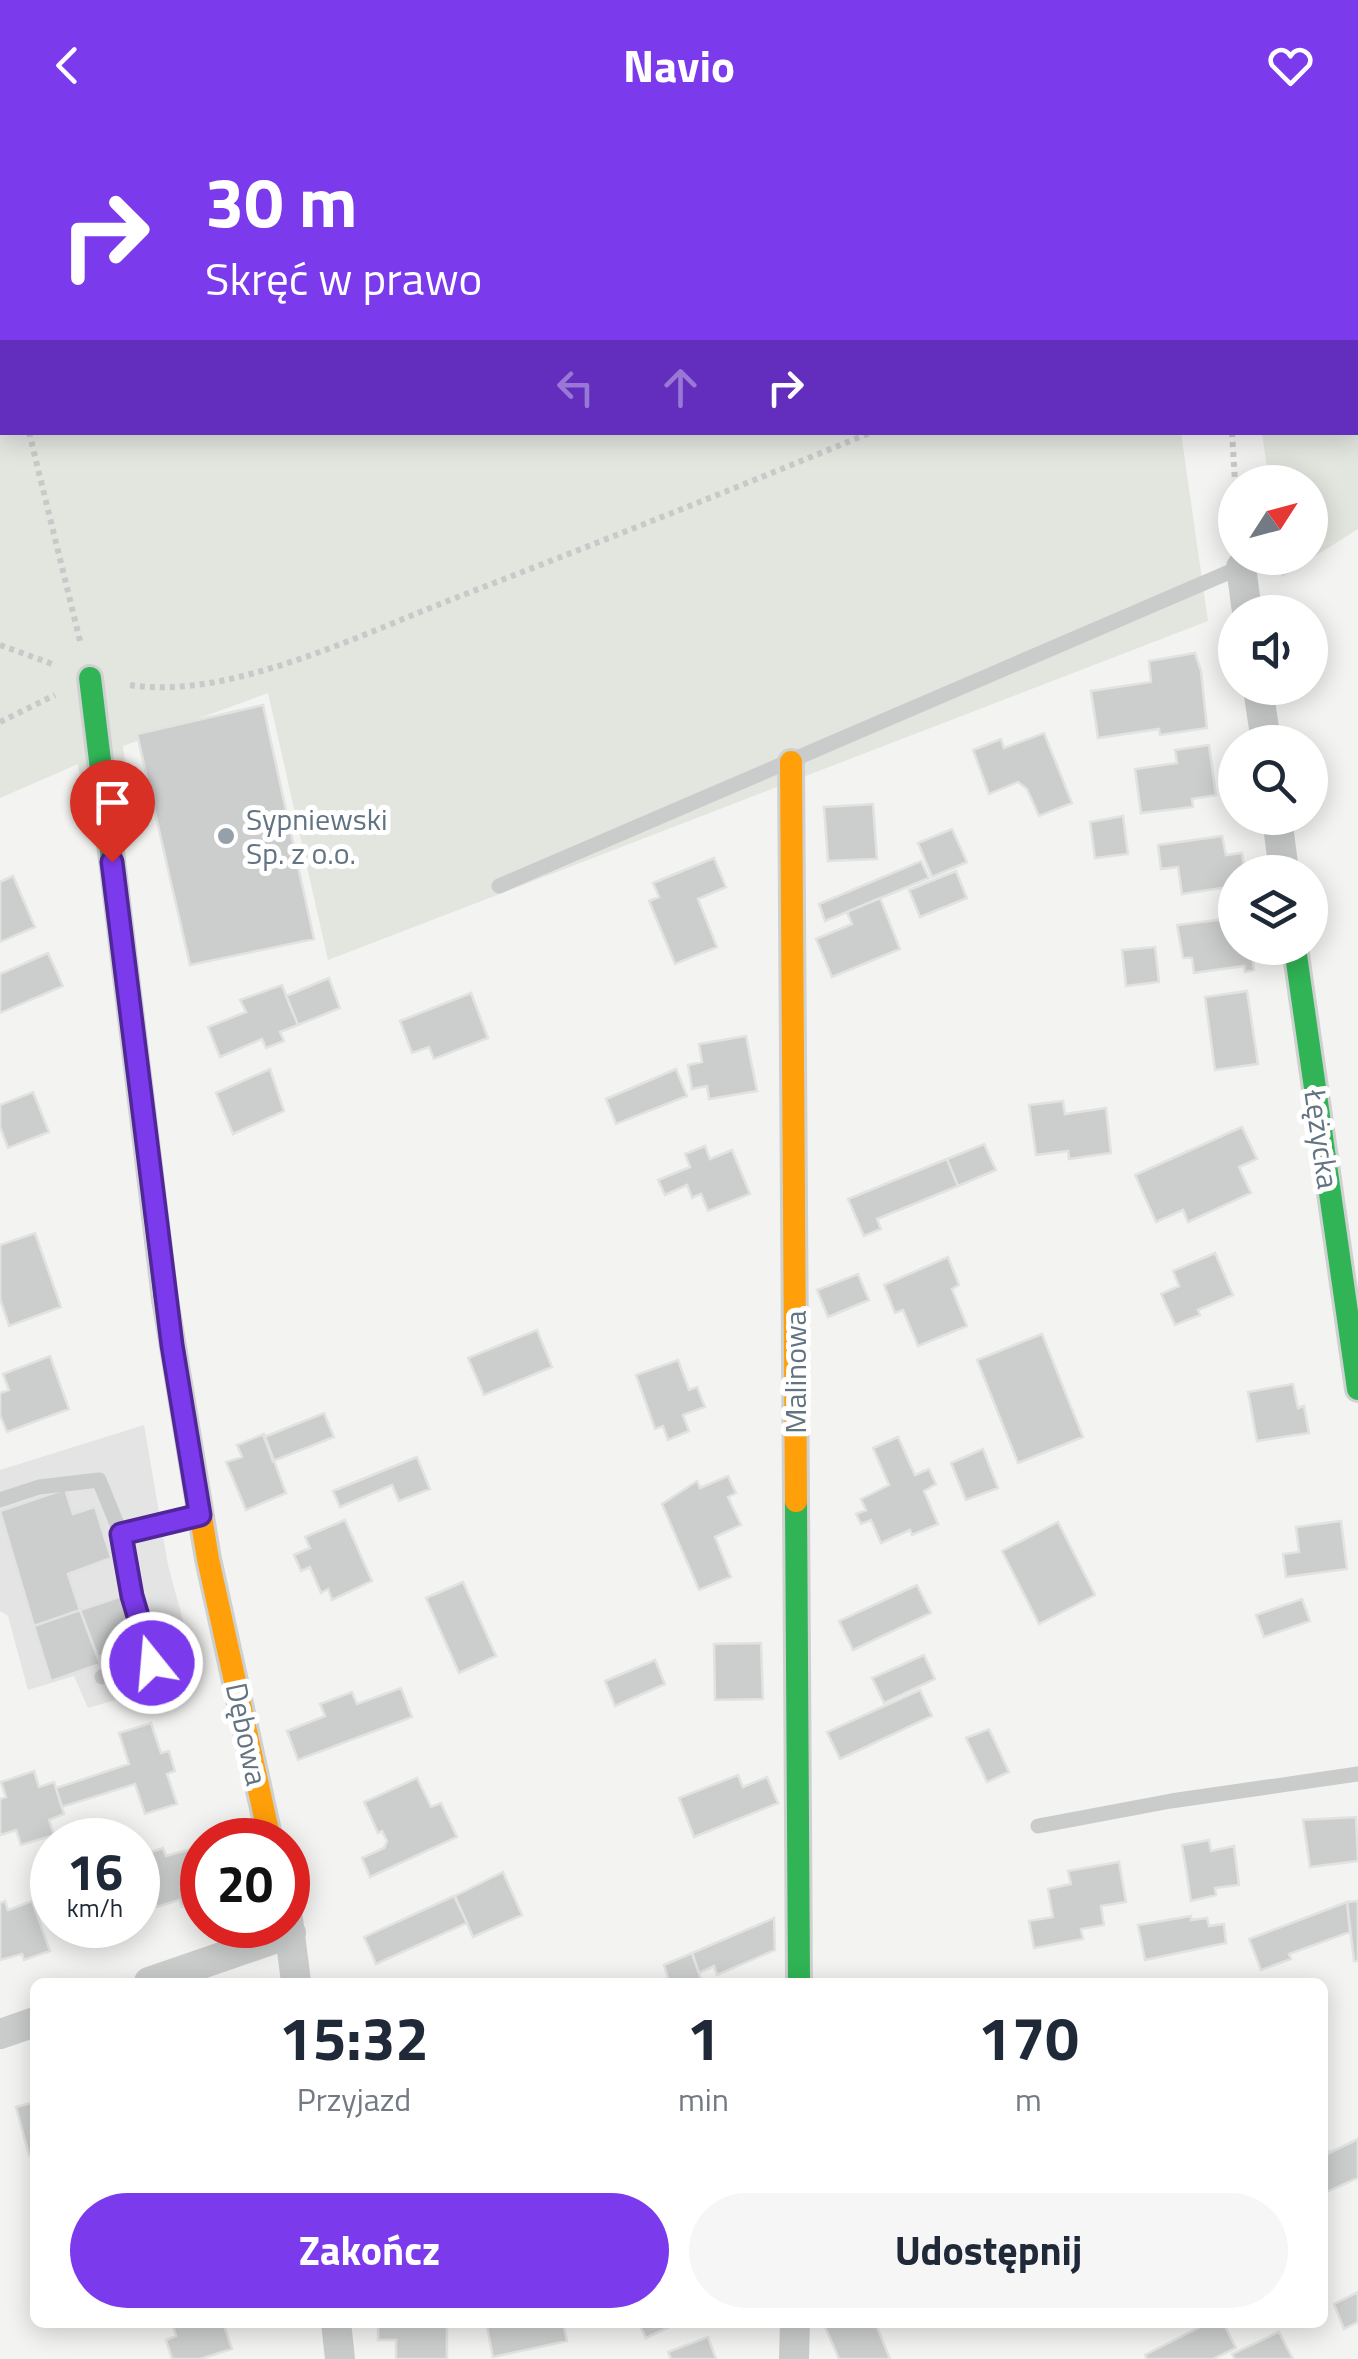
<!DOCTYPE html>
<html lang="pl">
<meta charset="utf-8">
<style>
body{margin:0;font-family:"Titillium Web",sans-serif;background:#f6f6f7;color:#1f2937;height:100vh;display:flex;flex-direction:column;font-size:38px;white-space:nowrap}
*{box-sizing:border-box;margin:0}
p{font-size:32px;color:#747a83}
.icon{flex:none;width:55px;height:55px;fill:none;stroke:currentColor;stroke-width:2;stroke-linecap:round;stroke-linejoin:round}
.map{position:relative;flex:1;overflow:hidden}
.panel{position:absolute;left:30px;top:1848px;width:1298px;height:350px;display:flex;flex-direction:column;background:#fff;border-radius:15px;box-shadow:0 5px 25px #0003}
.panel>*{flex:none}
.top-card{position:absolute;left:0px;top:0px;width:1360px;height:305px;box-shadow:0 5px 25px #0003;background:#7c3aed;color:#fff;overflow:hidden}
.needle{width:65px;rotate:54deg}
.controls{position:absolute;left:1218px;top:335px;display:grid;gap:20px}
.controls a{display:grid;place-items:center;width:110px;height:110px;border-radius:50%;background:#fff;box-shadow:0 5px 25px #0003;font-size:50px}
.speed{position:absolute;left:30px;top:1688px;display:flex;gap:20px;font-size:50px;font-weight:700;text-align:center}
.speed>*{display:grid;place-content:center;width:130px;height:130px;border-radius:50%;background:#fff;box-shadow:0 5px 25px #0003;line-height:1}
.speed small{font-size:25px;font-weight:400}
.speed .limit{border:15px solid #d22;background:#fff;color:#111}
.pin{position:absolute;display:grid;place-items:center;width:85px;height:85px;color:#fff;margin:-102px -42px;border-radius:50% 50% 50% 0;rotate:-45deg;box-shadow:0 0 10px #0007}
.pin .icon{rotate:45deg}
.me{position:absolute;width:110px;margin:-55px;rotate:343deg;stroke-linejoin:round;filter:drop-shadow(0 0 8px #0008)}
.turn{display:flex;align-items:center;gap:35px;height:210px;padding:0 40px;font-size:45px}
.turn .icon{width:130px;height:130px;stroke-width:2.5}
.turn b{display:block;font-size:70px;line-height:85px}
.lanes{display:flex;align-items:center;height:95px;padding:0 40px;background:#0003;justify-content:center;gap:50px;direction:ltr}
.lanes .off{opacity:.35}
.eta{display:flex;justify-content:space-evenly;align-items:center;height:170px;text-align:center}
.eta b{font-size:60px;font-weight:700;line-height:70px}
.button{display:flex;gap:20px;margin-top:auto;padding:20px 40px}
.button a{flex:1;height:115px;border-radius:60px;background:#7c3aed;color:#fff;font-size:40px;font-weight:700;line-height:115px;text-align:center}
.button a+a{background:#f6f6f7;color:#1f2937}
header{display:flex;justify-content:space-between;align-items:center;height:130px;padding:0 40px;background:#7c3aed;color:#fff;font-size:45px;font-weight:700}
.map>svg:first-child{display:block}
</style>
<header><svg class="icon" aria-label="back" viewBox="0 0 24 24"><path d="M15 5l-7 7 7 7"/></svg>Navio<svg class="icon" aria-label="heart" viewBox="0 0 24 24"><path d="M12 20l-8-8c-3-5 5-10 8-4 3-6 11-1 8 4z"/></svg></header>
<div class="map">
<svg width="1358" height="2229" viewBox="0 0 1358 2229">
<rect width="100%" height="100%" fill="#f3f3f1"/>
<path fill="#e3e4e3" d="M144 1295 168 1435 198 1546 88 1578 74 1546 28 1560 8 1486 0 1481V1340Z"/>
<path fill="#e2e6df" d="M0 0H1137L1138 2H2V302L1181 303 1208 491 328 830 268 563 123 616 133 689 90 707 78 634 0 668Z
M1218 0H1358V399L1282 447 1280 428H1310V352H1269L1262 303 1358 302V2Z"/>
<path fill="#cccece" stroke="#e2e2e1" stroke-width="2.5" d="M1195 523 1201 541 1207 598 1160 605 1159 599 1098 608 1091 561 1151 552 1149 531Z
M263 575 314 809 190 835 137 604Z
M1044 603 1072 673 1039 686 1027 659 1018 652 989 664 973 620 1001 609 1004 618Z
M1209 615 1216 665 1192 669 1193 677 1141 683 1135 639 1177 633 1175 620Z
M873 674 877 729 828 731 824 677Z
M1123 686 1128 724 1095 728 1090 692Z
M952 699 967 732 932 747 918 713Z
M1222 706 1226 725 1242 723 1245 742H1235V756L1182 764 1178 737 1161 739 1158 715Z
M714 728 726 757 698 769 717 817 675 834 649 771 659 767 653 753Z
M921 731 929 748 825 791 819 774Z
M956 741 967 768 920 787 909 760Z
M13 746 35 797 0 812V752Z
M880 768 900 819 832 847 816 809 852 794 847 782Z
M1233 788 1235 818H1251L1254 840 1245 842 1244 836 1194 843 1192 828H1183L1177 795Z
M1155 817 1159 852 1126 856 1122 820Z
M48 823 63 856 0 883V844Z
M329 848 340 878 298 895 286 866Z
M282 855 298 895 280 902 284 911 266 918 262 909 220 927 208 897 246 882 240 870Z
M1247 861 1258 934 1215 940 1205 867Z
M471 863 488 908 434 929 429 917 412 923 400 891Z
M746 906 757 961 709 969 707 956 692 959 688 935 702 932 699 914Z
M270 939 284 981 233 1004 216 963Z
M676 939 687 966 616 994 606 969Z
M33 962 49 1002 8 1018 0 997V975Z
M1063 971 1065 984 1106 978 1111 1023 1069 1029 1068 1021 1036 1025 1029 975Z
M1242 997 1257 1029 1239 1037 1251 1063 1188 1092 1183 1080 1156 1092 1135 1045Z
M984 1014 996 1040 958 1056 947 1029Z
M705 1016 710 1029 732 1020 750 1064 708 1081 701 1064 692 1068 687 1055 665 1065 658 1050 690 1037 685 1024Z
M947 1029 958 1056 877 1089 881 1099 864 1106 848 1069Z
M35 1103 61 1177 9 1196 0 1169V1115Z
M1215 1123 1233 1165 1198 1180 1200 1185 1175 1195 1161 1164 1179 1156 1173 1141Z
M948 1127 959 1155 952 1159 967 1196 918 1216 903 1180 895 1183 884 1155Z
M858 1144 869 1170 828 1187 817 1160Z
M537 1200 552 1237 484 1265 468 1228Z
M1042 1204 1083 1307 1018 1333 977 1230Z
M50 1226 69 1279 7 1302 0 1285V1263L9 1260 3 1244Z
M678 1230 689 1260 697 1257 705 1277 683 1285 689 1301 668 1310 663 1296 655 1299 636 1245Z
M1293 1254 1298 1278 1304 1276 1309 1303 1257 1311 1248 1262Z
M324 1283 334 1307 273 1331 264 1307Z
M264 1304 286 1363 246 1380 226 1332 242 1327 237 1315Z
M898 1307 915 1345 929 1339 936 1354 924 1361 938 1394 912 1405 910 1400 881 1413 871 1390 861 1394 856 1384 866 1380 861 1369 889 1355 873 1318Z
M983 1319 998 1358 966 1370 951 1333Z
M417 1327 430 1359 399 1371 392 1355 340 1377 333 1361Z
M728 1346 736 1363 728 1367 741 1395 715 1407 731 1447 699 1460 662 1374 697 1351 700 1358Z
M65 1359 73 1384 95 1377 111 1428 68 1444 80 1480 34 1496 0 1381Z
M345 1390 372 1451 332 1470 328 1459 321 1463 310 1437 301 1441 294 1425 310 1418 305 1407Z
M1341 1391 1347 1439 1286 1447 1283 1424 1299 1422 1296 1397Z
M1058 1392 1095 1465 1039 1494 1002 1421Z
M463 1452 496 1526 459 1543 426 1468Z
M917 1455 931 1483 853 1520 839 1491Z
M122 1466 137 1514 98 1527 80 1480Z
M1302 1469 1310 1491 1264 1507 1256 1485Z
M80 1480 100 1534 51 1551 34 1496Z
M761 1513 763 1569 715 1570 714 1514Z
M924 1525 935 1549 884 1573 872 1548Z
M655 1530 665 1554 615 1576 605 1551Z
M401 1558 412 1587 298 1630 287 1601 325 1586 320 1574 352 1562 357 1574Z
M920 1560 932 1586 840 1629 827 1602Z
M151 1593 161 1623 169 1621 175 1641 167 1644 177 1674 145 1684 135 1654 62 1677 56 1658 129 1634 119 1603Z
M989 1599 1009 1642 987 1652 966 1608Z
M34 1641 39 1657 54 1652 64 1684 49 1690 54 1705 21 1715 16 1700 1 1705 0 1702V1669L6 1667 1 1652Z
M738 1645 743 1657 767 1647 778 1673 694 1707 679 1668Z
M417 1648 431 1677 441 1673 457 1707 370 1747 362 1728 384 1718 387 1711 382 1701 378 1703 364 1672Z
M1356 1687 1358 1731 1310 1737 1303 1690Z
M1209 1710 1211 1721 1234 1716 1239 1755 1215 1758 1216 1765 1191 1771 1182 1715Z
M163 1718 166 1726 191 1719 202 1752V1770L182 1777 179 1770 157 1777 139 1726Z
M1119 1732 1126 1772 1101 1776 1104 1795 1081 1799 1083 1809 1034 1818 1029 1791 1053 1787 1048 1759 1071 1754 1068 1741Z
M503 1742 522 1785 473 1807 455 1766Z
M454 1766 467 1793 376 1834 364 1807Z
M5 1771 8 1780 32 1771 50 1821 24 1830 22 1824 0 1830V1773Z
M1358 1771V1831H1354L1347 1772Z
M1347 1772 1350 1802 1289 1824 1291 1829 1261 1840 1249 1809Z
M1191 1786V1790L1207 1788 1209 1796 1224 1794 1226 1813 1145 1830 1138 1795Z
M774 1788 775 1820 717 1845 714 1836 699 1843 692 1823Z
M692 1823 702 1852H669L664 1835Z
M35 1972V2024L29 2025 16 1977Z
M1358 2009V2048L1322 2064V2011L1329 2023Z
M1358 2162V2192L1344 2199 1334 2174Z
M172 2192H223L232 2219 200 2229H172L166 2210 176 2206Z
M378 2192H447V2229H396V2210H378Z
M486 2192H563L567 2211 493 2227Z
M638 2192H680L646 2208Z
M823 2192H875L890 2229H839Z
M1210 2192H1223L1236 2218 1213 2229H1147L1145 2225Z
M1279 2202 1293 2229H1235L1232 2224Z
M708 2207 716 2229H671L668 2222Z"/>
<g fill="none" stroke-linecap="round" stroke-linejoin="round">
<g stroke="#cfd1d1" stroke-width="28">
<path id="fast" d="M90 548 165 1169
M1295 818 1358 1259
M796 1371 799 1852"/>
</g>
<g stroke="#cfd1d1" stroke-width="28">
<path id="slow" d="M791 632 796 1371
M165 1169 208 1429 270 1710"/>
</g>
<path stroke="#c8c9c9" stroke-width="6" stroke-dasharray="5 5" stroke-linecap="butt" d="M1203 0V2
M0 186 2 197
M29 302 81 515
M1232 302 1235 352
M0 515 55 535
M130 555C230 571 368 501 463 465 600 412 736 358 872 302
M0 592 55 565"/>
<path stroke="#cacccc" stroke-width="15" d="M499 756 1241 437
M0 1370 39 1357 99 1350 121 1404 197 1386
M121 1404 132 1466 152 1533
M102 1547 180 1525
M1038 1696 1171 1671 1358 1644"/>
<path stroke="#cacccc" stroke-width="30" d="M1241 437 1247 482
M1258 558 1266 612
M1277 688 1284 742
M288 1789 296 1852
M149 1852 291 1803
M0 1904 35 1892
M336 2192 340 2229
M794 2229 795 2192"/>
<use href="#fast" stroke="#30b455" stroke-width="22"/>
<use href="#slow" stroke="#ff9f0a" stroke-width="22"/>
</g>
<g fill="none" stroke-linecap="round" stroke-linejoin="round">
<g stroke="#51269a" stroke-width="25">
<path id="route" d="M112 732 172 1215 200 1385 121 1404 132 1466 152 1533"/>
</g>
<use href="#route" stroke="#7c3aed" stroke-width="18"/>
</g>
<circle fill="#95a0a9" stroke="#fff" stroke-width="4" cx="226" cy="706" r="10"/>
<g text-anchor="middle" dominant-baseline="central" stroke-width="10" stroke-linejoin="round" paint-order="stroke">
<g font-size="30" fill="#627382" stroke="#fff" text-anchor="start">
<text x="246" y="689">Sypniewski<tspan x="246" dy="34">Sp. z o.o.</tspan></text>
</g>
<g font-size="30" fill="#627382" stroke="#fff">
<text transform="translate(1322 1009) rotate(82)">Łężycka</text>
<text transform="translate(795 1242) rotate(-90)">Malinowa</text>
<text transform="translate(247 1604) rotate(78)">Dębowa</text>
</g>
</g>
</svg>
<div class="controls">
<a><svg class="needle" viewBox="-14 -14 28 28"><path d="M0-13l5 13h-10z" fill="#e53935"/><path d="M0 13l5-13h-10z" fill="#747a83"/></svg></a>
<a><svg class="icon" aria-label="sound" viewBox="0 0 24 24"><path d="M4 9h4l5-4v14l-5-4H4zM17 9q2 3 0 6"/></svg></a>
<a><svg class="icon" aria-label="search" viewBox="0 0 24 24"><circle cx="10" cy="10" r="6"/><path d="M15 15l6 6"/></svg></a>
<a><svg class="icon" aria-label="layers" viewBox="0 0 24 24"><path d="M12 4l9 5-9 5-9-5zM3 14l9 5 9-5"/></svg></a>
</div>
<div class="speed"><div>16<small>km/h</small></div><div class="limit">20</div></div>
<div class="pin" style="left:112px;top:732px;background:#d93025"><svg class="icon" aria-label="arrive" viewBox="0 0 24 24"><path d="M6 21V4h12l-3 4 3 4H6"/></svg></div>
<svg class="me" style="left:152px;top:1533px" viewBox="-20 -20 40 40"><circle r="17" fill="#7c3aed" stroke="#fff" stroke-width="3"/><path d="M0-11L8 9 0 5-8 9z" fill="#fff"/></svg>
<div class="top-card">
<div class="turn"><svg class="icon" aria-label="right" viewBox="0 0 24 24"><path d="M7 20v-9h11M14 6l5 5-5 5"/></svg><div><b>30 m</b>Skręć w prawo</div></div>
<div class="lanes"><svg class="icon off" aria-label="left" viewBox="0 0 24 24"><path d="M17 20v-9H6M10 6l-5 5 5 5"/></svg><svg class="icon off" aria-label="ahead" viewBox="0 0 24 24"><path d="M12 20V5M6 11l6-6 6 6"/></svg><svg class="icon" aria-label="right" viewBox="0 0 24 24"><path d="M7 20v-9h11M14 6l5 5-5 5"/></svg></div>
</div>
<section class="panel">
<div class="eta">
<div><b>15:32</b><p>Przyjazd</p></div>
<div><b>1</b><p>min</p></div>
<div><b>170</b><p>m</p></div>
</div>
<div class="button"><a>Zakończ</a><a>Udostępnij</a></div>
</section>
</div>
